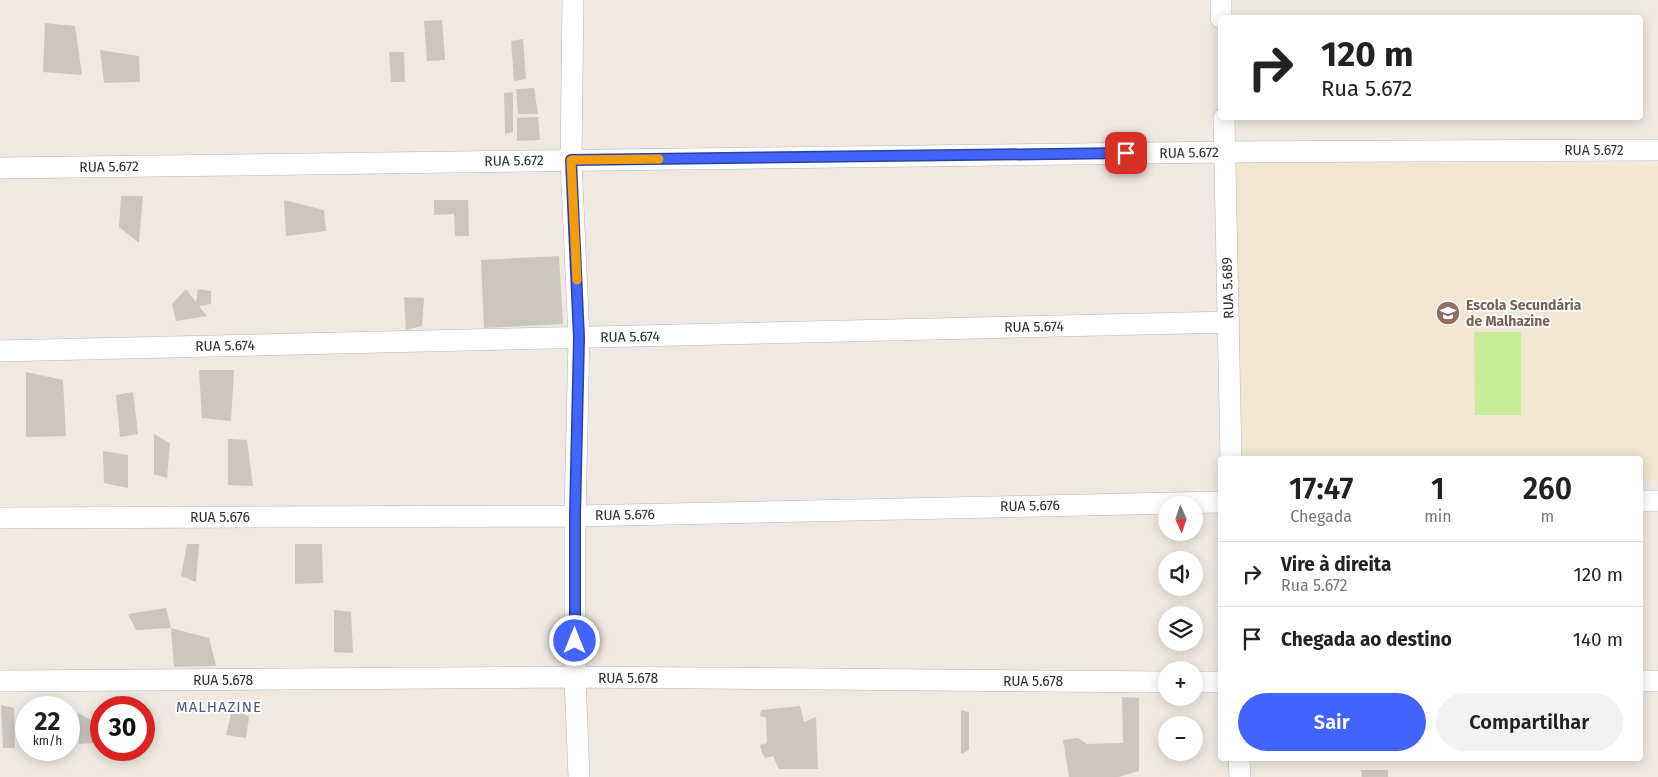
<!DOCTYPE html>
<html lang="pt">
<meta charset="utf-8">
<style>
body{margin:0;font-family:"Fira Sans",sans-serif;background:#f2f2f2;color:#222;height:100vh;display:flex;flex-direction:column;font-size:19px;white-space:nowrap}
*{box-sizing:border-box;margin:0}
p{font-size:16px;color:#767676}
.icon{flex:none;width:28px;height:28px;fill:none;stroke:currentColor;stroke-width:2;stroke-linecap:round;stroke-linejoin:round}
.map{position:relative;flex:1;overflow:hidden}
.panel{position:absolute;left:1218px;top:456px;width:425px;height:305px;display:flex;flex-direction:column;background:#fff;border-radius:5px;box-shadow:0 2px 12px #0003}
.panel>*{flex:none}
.top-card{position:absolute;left:1218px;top:15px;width:425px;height:105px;border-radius:5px;box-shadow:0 2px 12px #0003;background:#fff;color:#222;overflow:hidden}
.needle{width:32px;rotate:177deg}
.tools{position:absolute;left:1158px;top:496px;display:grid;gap:10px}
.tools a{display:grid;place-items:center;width:45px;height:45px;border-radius:50%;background:#fff;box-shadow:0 2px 12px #0003;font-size:25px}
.speed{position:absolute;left:15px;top:696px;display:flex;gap:10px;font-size:25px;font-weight:700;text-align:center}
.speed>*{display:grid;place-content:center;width:65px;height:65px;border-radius:50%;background:#fff;box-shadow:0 2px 12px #0003;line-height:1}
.speed small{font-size:12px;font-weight:400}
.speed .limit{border:8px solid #d22;background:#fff;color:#111}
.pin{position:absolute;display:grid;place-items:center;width:42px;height:42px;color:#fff;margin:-21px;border-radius:10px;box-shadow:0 2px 8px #0006}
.me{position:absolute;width:55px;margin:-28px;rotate:0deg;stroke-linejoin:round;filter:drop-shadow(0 0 4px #0008)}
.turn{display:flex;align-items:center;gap:18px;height:105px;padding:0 20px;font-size:22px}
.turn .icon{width:65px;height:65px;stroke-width:2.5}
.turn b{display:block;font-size:35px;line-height:42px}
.eta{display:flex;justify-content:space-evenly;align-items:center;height:85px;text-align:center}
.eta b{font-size:30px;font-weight:600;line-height:35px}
.button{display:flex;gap:10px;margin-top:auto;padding:10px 20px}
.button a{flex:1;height:58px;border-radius:30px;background:#4264fb;color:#fff;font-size:20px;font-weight:600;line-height:58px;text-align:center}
.button a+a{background:#f2f2f2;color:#222}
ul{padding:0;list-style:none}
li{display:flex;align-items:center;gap:15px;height:65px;padding:0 20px;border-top:1px solid #e0e0e0}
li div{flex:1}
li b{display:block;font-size:19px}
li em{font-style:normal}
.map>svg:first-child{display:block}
</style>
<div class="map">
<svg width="1658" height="777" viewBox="0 0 1658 777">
<rect width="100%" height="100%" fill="#efe9e1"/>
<path fill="#f0e6d1" d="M1236 161 1658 166V481H1640V459H1241Z"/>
<path fill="#c9ec9a" d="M1474 332H1521V415H1475Z"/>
<path fill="#cbc7bf" d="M442 20 445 60 427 61 424 21Z
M45 23 75 26 82 75 43 72Z
M523 39 526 79 514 81 511 41Z
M100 50 139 56 140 82 104 83Z
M389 52H404L405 82H391Z
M534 88 538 114H518L516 89Z
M513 92V132L505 134 504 93Z
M538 117 540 140 517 141V118Z
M121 196H143L139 243 119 227Z
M284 200 324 210 326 231 286 236Z
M434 200H468L469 236H455L454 214 434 215Z
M559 256 563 324 484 328 481 260Z
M186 289 196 302 198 289 211 291V304L199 306 207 316 176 321 172 304Z
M404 297 424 298 422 326 406 330Z
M199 370H234L231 421 202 418Z
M26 372 63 380 66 436 26 437Z
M133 392 138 434 120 437 116 395Z
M154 434 170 443 167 478 154 474Z
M228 439 247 440 253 486 228 485Z
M103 451 128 455V488L104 483Z
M187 544H199L196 582 181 576Z
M295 544H322L323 583 295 584Z
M166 608 171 628 209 638 216 666 174 667 171 628 136 630 128 614Z
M334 610 351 612 353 653 334 652Z
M1122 697 1139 698V771L1119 777H1069L1063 740 1078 738 1087 744 1123 743Z
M1 705 14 708 15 748H3Z
M233 706 249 717 246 738 226 735Z
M800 706 804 722 816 717 818 769H779L773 756 765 758 762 753 760 745 767 743 766 718 760 716 761 710Z
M961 710 969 712V750L961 754Z
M78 713 91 720 94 743 79 744Z
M1361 770H1388V777H1362Z"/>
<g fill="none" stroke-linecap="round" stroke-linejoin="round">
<g stroke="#b4b7c1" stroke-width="22">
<path id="street" d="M573 0 571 160 579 338 575 516V677L579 777
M1221 0V18
M1224 118 1231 459
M0 168 1224 152 1658 150
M0 351 1229 322
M1640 501H1658
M0 518 575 516 1220 502
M0 681 575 677 1166 682
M1640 681H1658
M1194 682H1220
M1239 759 1240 777"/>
</g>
<use href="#street" stroke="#fff" stroke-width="21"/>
</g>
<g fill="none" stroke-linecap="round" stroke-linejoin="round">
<g stroke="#2b41a3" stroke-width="12">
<path id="route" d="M575 641V516L579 338 571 160 1126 153"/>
</g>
<use href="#route" stroke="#4264fb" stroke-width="9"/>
<path stroke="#f59e0b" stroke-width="9" d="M577 280 571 160 659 159"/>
</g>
<defs>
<g id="school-disc" transform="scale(1.25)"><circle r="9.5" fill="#8d6e63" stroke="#fff"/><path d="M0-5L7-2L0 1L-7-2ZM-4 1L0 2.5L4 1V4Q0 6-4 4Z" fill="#fff"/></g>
</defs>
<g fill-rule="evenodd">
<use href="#school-disc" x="1448" y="313"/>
</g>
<g text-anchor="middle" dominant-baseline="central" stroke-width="4" stroke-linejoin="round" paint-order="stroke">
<g font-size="14" fill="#2e2e2e" stroke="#fff">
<text x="1594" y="150">RUA 5.672</text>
<text transform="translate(1189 153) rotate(-1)">RUA 5.672</text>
<text transform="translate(514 161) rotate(-1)">RUA 5.672</text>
<text transform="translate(109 167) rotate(-1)">RUA 5.672</text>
<text transform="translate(1228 288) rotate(-92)">RUA 5.689</text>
<text transform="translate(1034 327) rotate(-1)">RUA 5.674</text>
<text transform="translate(630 337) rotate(-1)">RUA 5.674</text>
<text transform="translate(225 346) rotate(-1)">RUA 5.674</text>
<text transform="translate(1030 506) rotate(-1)">RUA 5.676</text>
<text transform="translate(625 515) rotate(-1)">RUA 5.676</text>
<text x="220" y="517">RUA 5.676</text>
<text x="628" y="678">RUA 5.678</text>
<text x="223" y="680">RUA 5.678</text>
<text x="1033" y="681">RUA 5.678</text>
</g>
<g font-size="14" font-weight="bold" fill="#785e54" stroke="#fff" text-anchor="start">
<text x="1466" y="305">Escola Secundária<tspan x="1466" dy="16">de Malhazine</tspan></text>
</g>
<g font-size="15" letter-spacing="1" fill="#4d5680" stroke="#fff">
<text x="219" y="707">MALHAZINE</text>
</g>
</g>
</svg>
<div class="tools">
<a><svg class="needle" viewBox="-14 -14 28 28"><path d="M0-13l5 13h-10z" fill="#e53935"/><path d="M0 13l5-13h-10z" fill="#767676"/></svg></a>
<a><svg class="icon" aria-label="sound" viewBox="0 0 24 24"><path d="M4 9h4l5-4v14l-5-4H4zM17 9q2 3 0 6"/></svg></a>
<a><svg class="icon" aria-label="layers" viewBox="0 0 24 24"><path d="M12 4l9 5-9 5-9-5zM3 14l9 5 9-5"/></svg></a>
<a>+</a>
<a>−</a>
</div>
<div class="speed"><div>22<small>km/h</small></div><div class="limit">30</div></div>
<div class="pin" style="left:1126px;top:153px;background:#d93025"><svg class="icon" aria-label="arrive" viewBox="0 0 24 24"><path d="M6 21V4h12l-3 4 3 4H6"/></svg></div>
<svg class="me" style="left:575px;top:641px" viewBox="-20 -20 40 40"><circle r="17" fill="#4264fb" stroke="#fff" stroke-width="3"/><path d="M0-11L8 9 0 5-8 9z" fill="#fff"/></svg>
<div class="top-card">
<div class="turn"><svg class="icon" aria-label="right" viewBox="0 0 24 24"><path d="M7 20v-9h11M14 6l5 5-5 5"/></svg><div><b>120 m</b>Rua 5.672</div></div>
</div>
<section class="panel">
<div class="eta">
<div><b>17:47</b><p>Chegada</p></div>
<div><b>1</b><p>min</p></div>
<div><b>260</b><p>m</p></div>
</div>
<ul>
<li><svg class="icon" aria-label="right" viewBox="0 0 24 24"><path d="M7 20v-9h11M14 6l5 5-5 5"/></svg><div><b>Vire à direita</b><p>Rua 5.672</p></div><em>120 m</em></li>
<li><svg class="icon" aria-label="arrive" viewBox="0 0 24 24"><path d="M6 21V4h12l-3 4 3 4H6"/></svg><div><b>Chegada ao destino</b></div><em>140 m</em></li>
</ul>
<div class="button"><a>Sair</a><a>Compartilhar</a></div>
</section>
</div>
